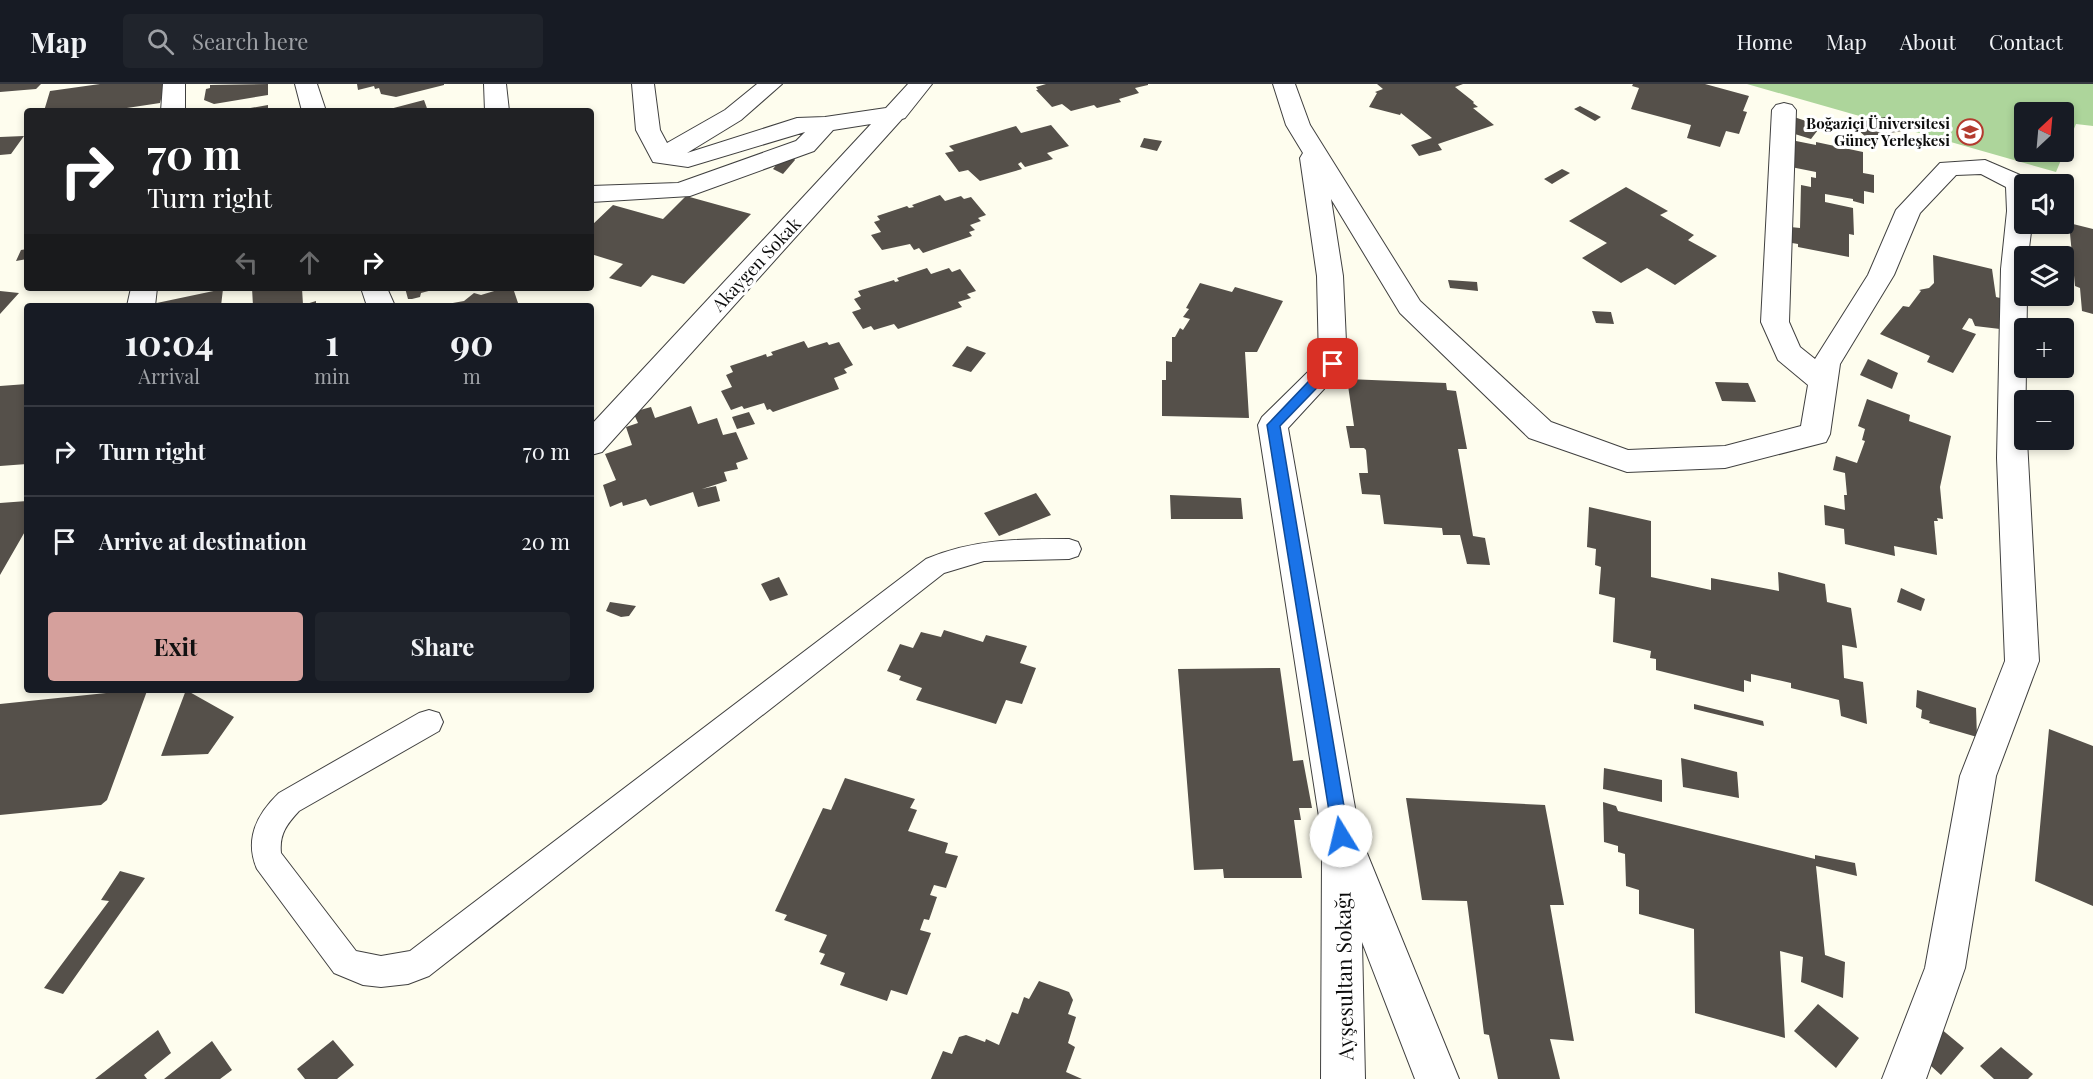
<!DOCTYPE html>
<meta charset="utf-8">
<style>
body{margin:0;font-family:"Playfair Display",serif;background:#20242c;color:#f1f3f6;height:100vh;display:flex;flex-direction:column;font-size:22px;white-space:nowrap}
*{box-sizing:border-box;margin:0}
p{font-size:20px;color:#9ea1a6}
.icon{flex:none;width:33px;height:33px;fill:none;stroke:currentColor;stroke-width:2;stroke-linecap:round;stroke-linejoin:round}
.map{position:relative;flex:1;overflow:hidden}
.details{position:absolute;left:24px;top:219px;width:570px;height:390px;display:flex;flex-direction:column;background:#171b24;border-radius:6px;box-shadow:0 3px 9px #0003}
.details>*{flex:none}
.guide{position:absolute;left:24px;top:24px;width:570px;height:183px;border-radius:6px;box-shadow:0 3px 9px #0003;background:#202124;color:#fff;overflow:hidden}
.needle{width:39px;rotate:26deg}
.fabs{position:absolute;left:2014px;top:18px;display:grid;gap:12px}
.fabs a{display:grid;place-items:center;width:60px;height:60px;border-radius:6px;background:#171b24;box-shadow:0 3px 9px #0003;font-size:30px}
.pin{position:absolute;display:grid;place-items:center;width:51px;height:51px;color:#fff;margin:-26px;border-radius:12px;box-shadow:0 3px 9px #0006}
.me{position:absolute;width:66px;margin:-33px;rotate:351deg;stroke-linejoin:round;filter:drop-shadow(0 0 4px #0008)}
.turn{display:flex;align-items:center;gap:21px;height:126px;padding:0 24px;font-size:27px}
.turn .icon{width:78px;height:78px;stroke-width:2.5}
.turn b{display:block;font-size:42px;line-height:51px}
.lanes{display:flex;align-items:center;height:57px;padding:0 24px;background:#0003;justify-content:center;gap:30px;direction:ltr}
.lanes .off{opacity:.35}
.eta{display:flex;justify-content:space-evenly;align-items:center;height:102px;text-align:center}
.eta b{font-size:36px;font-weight:700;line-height:42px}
.action{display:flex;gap:12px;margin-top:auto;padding:12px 24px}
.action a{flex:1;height:69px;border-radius:6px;background:#d5a09c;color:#111;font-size:24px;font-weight:700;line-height:69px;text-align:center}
.action a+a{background:#20242c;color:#f1f3f6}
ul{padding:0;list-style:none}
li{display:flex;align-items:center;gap:18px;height:90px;padding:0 24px;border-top:2px solid #363941}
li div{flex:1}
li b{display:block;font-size:22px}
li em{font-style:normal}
header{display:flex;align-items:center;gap:36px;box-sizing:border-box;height:84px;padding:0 30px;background:#171b24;border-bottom:2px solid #363941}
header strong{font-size:28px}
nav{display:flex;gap:33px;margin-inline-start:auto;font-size:21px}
.search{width:420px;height:54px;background:#20242c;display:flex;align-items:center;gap:15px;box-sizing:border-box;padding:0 21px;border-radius:6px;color:#9ea1a6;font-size:22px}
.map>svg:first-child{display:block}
</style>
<header>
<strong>Map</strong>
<div class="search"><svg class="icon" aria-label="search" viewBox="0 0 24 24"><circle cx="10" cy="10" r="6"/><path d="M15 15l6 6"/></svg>Search here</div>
<nav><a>Home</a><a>Map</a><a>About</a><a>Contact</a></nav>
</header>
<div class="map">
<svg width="2093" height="995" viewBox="0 0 2093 995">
<rect width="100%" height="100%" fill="#fefdee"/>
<path fill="#add59b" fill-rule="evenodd" d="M1747 0H2093V42L2076 40 2056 88ZM2025 28H2064V68H2025Z"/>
<path fill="#55504a" d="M0 0H41L36 5 0 8Z
M100 0H165L160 19 107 27H44L50 7Z
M268 0V11L214 20 204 16 206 5 210 4V1Z
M357 0H444V1L396 13 381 10 379 4 375 5 374 2 358 6Z
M1046 0H1148V1L1135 4 1139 9 1119 15 1121 18 1097 24 1094 21 1071 27 1062 20 1052 23 1036 6H1038L1036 3Z
M1377 0H1463L1455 3 1474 18 1473 19 1478 23 1473 24 1494 41 1438 60 1442 66 1419 72 1411 61 1432 54 1401 29 1400 31 1369 23 1377 9 1375 8 1383 5Z
M1633 0H1705L1749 12 1743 27 1747 28 1739 50 1726 47 1720 63 1687 54 1691 41 1631 25 1639 4 1632 2Z
M424 16 428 27H386V26Z
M268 21V27H239V26Z
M1580 22 1601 33 1595 37 1574 25Z
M1791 32 1821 42 1811 55 1785 47Z
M1891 32 1908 46 1866 53 1850 39Z
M1051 41 1069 62 1047 69 1053 75 1025 83 1021 78 1018 80 1022 85 980 97 968 86 959 88 945 69 954 67 949 62 1016 42 1021 49Z
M24 52 11 70 0 71V53Z
M1144 54 1162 57 1157 67 1140 63Z
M1791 56 1816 61V58L1863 68V89L1874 91V109L1864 107V120L1853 117V115L1825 110V118L1853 124 1854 151 1849 150V173L1798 163V160L1780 157 1781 142 1800 144 1801 101 1811 103V93L1816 94V88L1791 83Z
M793 73 795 76 783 90 773 85 777 80Z
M1562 85 1570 89 1552 100 1544 95Z
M1626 103 1668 127 1660 131 1694 151 1688 156 1717 172 1675 201 1647 184 1621 199 1582 174 1607 159 1569 137Z
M940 111 945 117 961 112 964 115 971 113 986 131 978 134 981 137 970 141 975 146 969 148 972 152 923 169 919 164 914 166 910 160 882 166 871 151 881 148 874 138 880 136 877 132 907 122 909 124 914 123 912 121Z
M686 112 751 130 684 200 652 191 641 203 609 194 623 180 591 170V142L613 121 663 135Z
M2069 139 2093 145V230L2082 227 2080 204 2075 202Z
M27 165V175L16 177 21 166Z
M1933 171 1992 185 1996 213 2000 214V245L1975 242 1972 235 1969 234 1962 245 1976 250 1953 289 1927 278 1930 272 1880 250 1903 222 1909 223 1921 207 1919 206 1929 204 1934 199Z
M927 184 931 190 949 184 952 188 960 185 976 207 967 210 971 214 958 218 962 223 898 245 894 240 874 246 871 242 863 245 852 228 861 225 854 215 861 212 858 207 894 196 895 198 899 197 897 194Z
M1448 196 1477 198 1478 207 1450 204Z
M1200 199 1232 208 1235 203 1283 217 1257 268H1245L1249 334 1162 332V296H1166V277L1172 278V253H1175L1180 244 1183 246 1190 235 1183 233 1189 225 1186 224Z
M252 204H302L303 221 316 217V222H253Z
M405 204H436V205L421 209 420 213 412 215H408Z
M504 204H513L519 222H436L464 217 474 209 481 211Z
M223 205 221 222H152V220Z
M0 207 19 209 0 230Z
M1592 227 1611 228 1614 240 1596 239Z
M804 257 808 264 827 258 829 261 839 258 853 281 844 285 847 289 834 294 839 305 773 328 770 325 767 326 764 319 744 325 742 322 731 326 721 307 732 303 726 291 733 288 730 282 766 270 767 273 773 271 771 268Z
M967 262 986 269 971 288 952 282Z
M1868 275 1898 289 1892 305 1860 291Z
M1347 295 1446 299 1447 306 1456 307 1467 365H1458L1473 452 1485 454 1490 481 1467 480 1460 451H1443L1442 444 1384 440 1380 411 1362 410 1359 389H1368L1366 366 1364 364H1350L1346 342H1354Z
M1715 298 1748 299 1756 318 1722 317Z
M27 300V380L0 382V302Z
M1867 315 1910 331 1909 337 1951 352 1940 403 1943 435 1937 434 1938 437H1934L1937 471 1894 462 1895 472 1845 460 1844 445 1825 441 1824 421 1845 426 1844 411H1847L1845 389 1833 386 1836 372 1857 379 1865 357 1862 356 1865 345 1858 342Z
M691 322 698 340 717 334 723 351 736 348 748 375 736 379 738 385 724 388 727 397 702 405 716 402 720 417 698 423 693 408 650 422 646 415 623 422 622 418 610 423 603 401 616 396 605 370 632 361 626 343 638 339 633 328 651 323 655 334Z
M749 328 755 340 737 345 732 333Z
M1036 409 1051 431 999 452 984 429Z
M1170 411 1241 414 1243 435H1171Z
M27 417V444L0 491V419Z
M1589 423 1651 437V493L1711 506V494L1779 507 1778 488 1825 500 1827 518 1851 524 1857 564 1842 561 1844 594 1863 598 1867 640 1841 632 1839 616 1791 604V599L1751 590V598L1744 596V608L1656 586V575L1650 574 1651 567 1613 558 1615 514 1599 510 1601 483 1595 481 1596 465 1587 463Z
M779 493 788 511 770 517 761 500Z
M1901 504 1925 515 1921 527 1897 518Z
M610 518 636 522 629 532 621 533 606 527Z
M944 546 983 558 986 551 1027 562 1020 579 1036 584 1022 620 1006 616 996 640 916 616 922 604 899 596 901 592 887 587 900 560 913 564 921 548 941 553Z
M1280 584 1293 677 1303 676 1312 724H1299L1301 736H1294L1302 794H1224L1223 785 1194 786 1178 585Z
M135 606 147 607 107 716 101 721 0 731V620Z
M186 606 234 633 208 670 161 672Z
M1917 606 1976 624 1977 653 1929 639 1930 637 1921 634 1922 626 1916 623Z
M1694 620 1763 637 1764 642 1694 625Z
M2049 645 2093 662V822L2035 797Z
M1681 674 1737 688 1739 714 1683 703Z
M1604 684 1662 696V718L1603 705Z
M845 694 915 715 910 724 917 726 908 747 948 759 945 769 958 772 946 804 934 801 930 811 937 813 929 836 924 835 920 846 931 849 907 911 891 906 887 917 840 901 845 889 820 880 825 870 819 868 827 851 784 836 787 831 775 827 823 724 831 726Z
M1406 714 1545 721 1564 821H1550L1574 957 1550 955 1560 995H1498L1489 951 1484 950 1467 817 1422 816Z
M1603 718 1616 722 1618 727 1815 775V771L1855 779 1857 792 1816 782 1825 871 1845 878 1843 914 1801 898 1803 873 1780 867 1785 954 1695 929 1694 845 1639 830V806L1626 802 1625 770 1618 768V762L1604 758Z
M120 787 145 794 63 910 44 904 109 817 101 816Z
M1039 897 1069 908 1073 916 1068 930 1076 933 1068 959 1075 963 1066 988 1082 995H931L943 967 952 970 959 953 966 951 985 958 986 955 999 961 1012 928 1018 930 1024 913 1029 915Z
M1818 920 1859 954 1836 984 1794 947Z
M1934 939 1964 964 1941 991 1911 964Z
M158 946 171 969 144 991 147 995H95Z
M333 956 354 981 337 995H305L297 985Z
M212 957 232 986 220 995H164Z
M2001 963 2033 990 2028 995H1994L1980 982Z"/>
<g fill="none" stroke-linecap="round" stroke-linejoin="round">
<g stroke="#404040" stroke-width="2">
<path id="service" d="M1069 455 1078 458 1081 465 1078 472 1069 475 984 477 944 489 429 892 408 900 381 903 363 901 334 889 257 785C244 755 257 730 279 709L419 629 429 626 439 629 443 638 439 647 299 727C287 740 279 750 281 769L356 867 381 872 410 867 926 475C973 455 1019 455 1069 455Z"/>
</g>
<g stroke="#404040" stroke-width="2">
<path id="minor" d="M163 0H185V27H161Z
M295 0H317L326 27H302Z
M484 0H506L509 27H485Z
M632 0H654L660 46 667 59 725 26 757 0H782L741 36 687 69 797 34 825 33 886 24 908 0H932L905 34 902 35 602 368 591 371V341L871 40 833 46 814 67 690 112 591 118V102L678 99 796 57 805 48 688 83 653 78 636 46Z
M1273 0H1295L1310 41 1420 217 1551 338 1628 366 1725 362 1801 342 1808 301 1778 276 1761 238 1772 26 1776 21 1784 19 1792 21 1796 26 1789 238 1800 263 1815 275 1868 191 1896 126 1940 79 1985 76 2027 94 2030 99 2025 100V140H2032L2028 172H2025V212H2027L2025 356H2027L2039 577 1996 692 1965 884 1926 995H1882L1925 884 1960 692 2005 577 1997 374 2001 185 2007 127 2006 103 1981 90 1956 91 1920 129 1894 191 1840 280 1830 350 1826 358 1725 384 1627 388 1529 354 1400 229 1331 115 1343 192 1347 280 1288 344 1360 752 1459 995H1415L1362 858 1365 995H1321L1322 772 1326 762 1322 752 1258 341 1262 333 1319 277 1317 192 1300 74 1303 69 1286 41Z
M131 204H157L155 222H127Z
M361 204H387L395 222H367Z"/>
</g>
<use href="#service" fill="#fff" fill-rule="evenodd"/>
<use href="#minor" fill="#fff" fill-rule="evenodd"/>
</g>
<path fill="#1a73e8" stroke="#114b97" stroke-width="1.5" d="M1333 276 1339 280 1337 283 1280 342 1349 752 1347 757 1341 760 1336 757 1333 752 1267 341 1328 277Z"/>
<defs>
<g id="university-ring" transform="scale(1.35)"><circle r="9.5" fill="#fff" stroke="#b33b2f" stroke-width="1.5"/><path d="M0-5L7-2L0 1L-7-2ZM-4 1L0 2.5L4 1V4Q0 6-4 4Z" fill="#b33b2f"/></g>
</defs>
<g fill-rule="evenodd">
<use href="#university-ring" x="1970" y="48"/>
</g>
<g text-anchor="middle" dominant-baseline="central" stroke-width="6" stroke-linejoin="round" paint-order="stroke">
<g font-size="15" font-weight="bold" fill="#0d0d0d" stroke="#fff" text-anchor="end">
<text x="1950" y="39">Boğaziçi Üniversitesi<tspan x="1950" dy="17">Güney Yerleşkesi</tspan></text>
</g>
<g font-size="18" fill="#0d0d0d" stroke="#fff">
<text transform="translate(756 180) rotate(-47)">Akaygen Sokak</text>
</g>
<g font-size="21" fill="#0d0d0d" stroke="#fff">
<text transform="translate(1343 892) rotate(-91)">Ayşesultan Sokağı</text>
</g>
</g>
</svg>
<div class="fabs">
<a><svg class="needle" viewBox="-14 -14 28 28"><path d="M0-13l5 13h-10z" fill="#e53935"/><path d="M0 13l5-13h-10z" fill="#9ea1a6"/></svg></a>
<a><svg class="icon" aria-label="sound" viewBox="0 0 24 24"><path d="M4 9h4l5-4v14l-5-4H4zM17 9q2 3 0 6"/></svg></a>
<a><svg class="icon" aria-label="layers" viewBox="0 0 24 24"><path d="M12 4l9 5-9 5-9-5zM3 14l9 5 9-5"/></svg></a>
<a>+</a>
<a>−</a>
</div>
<div class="pin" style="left:1333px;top:280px;background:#d93025"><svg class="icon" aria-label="arrive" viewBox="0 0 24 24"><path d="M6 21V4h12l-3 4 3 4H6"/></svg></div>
<svg class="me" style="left:1341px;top:752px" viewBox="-20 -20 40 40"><circle r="19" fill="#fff"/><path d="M0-13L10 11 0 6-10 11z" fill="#1a73e8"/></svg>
<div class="guide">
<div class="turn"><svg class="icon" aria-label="right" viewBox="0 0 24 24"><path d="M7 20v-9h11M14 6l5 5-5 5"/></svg><div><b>70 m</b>Turn right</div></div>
<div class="lanes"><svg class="icon off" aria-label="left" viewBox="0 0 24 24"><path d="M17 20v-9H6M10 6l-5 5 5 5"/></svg><svg class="icon off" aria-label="ahead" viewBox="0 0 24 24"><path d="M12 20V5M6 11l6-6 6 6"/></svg><svg class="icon" aria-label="right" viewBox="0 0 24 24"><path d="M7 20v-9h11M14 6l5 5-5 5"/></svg></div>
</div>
<section class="details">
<div class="eta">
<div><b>10:04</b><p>Arrival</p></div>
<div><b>1</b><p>min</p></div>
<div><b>90</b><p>m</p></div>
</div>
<ul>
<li><svg class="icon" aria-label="right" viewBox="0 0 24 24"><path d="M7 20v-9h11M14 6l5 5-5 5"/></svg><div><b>Turn right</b></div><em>70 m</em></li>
<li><svg class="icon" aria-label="arrive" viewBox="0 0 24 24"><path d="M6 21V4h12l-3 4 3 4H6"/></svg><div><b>Arrive at destination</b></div><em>20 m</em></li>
</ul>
<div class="action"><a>Exit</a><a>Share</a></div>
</section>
</div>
